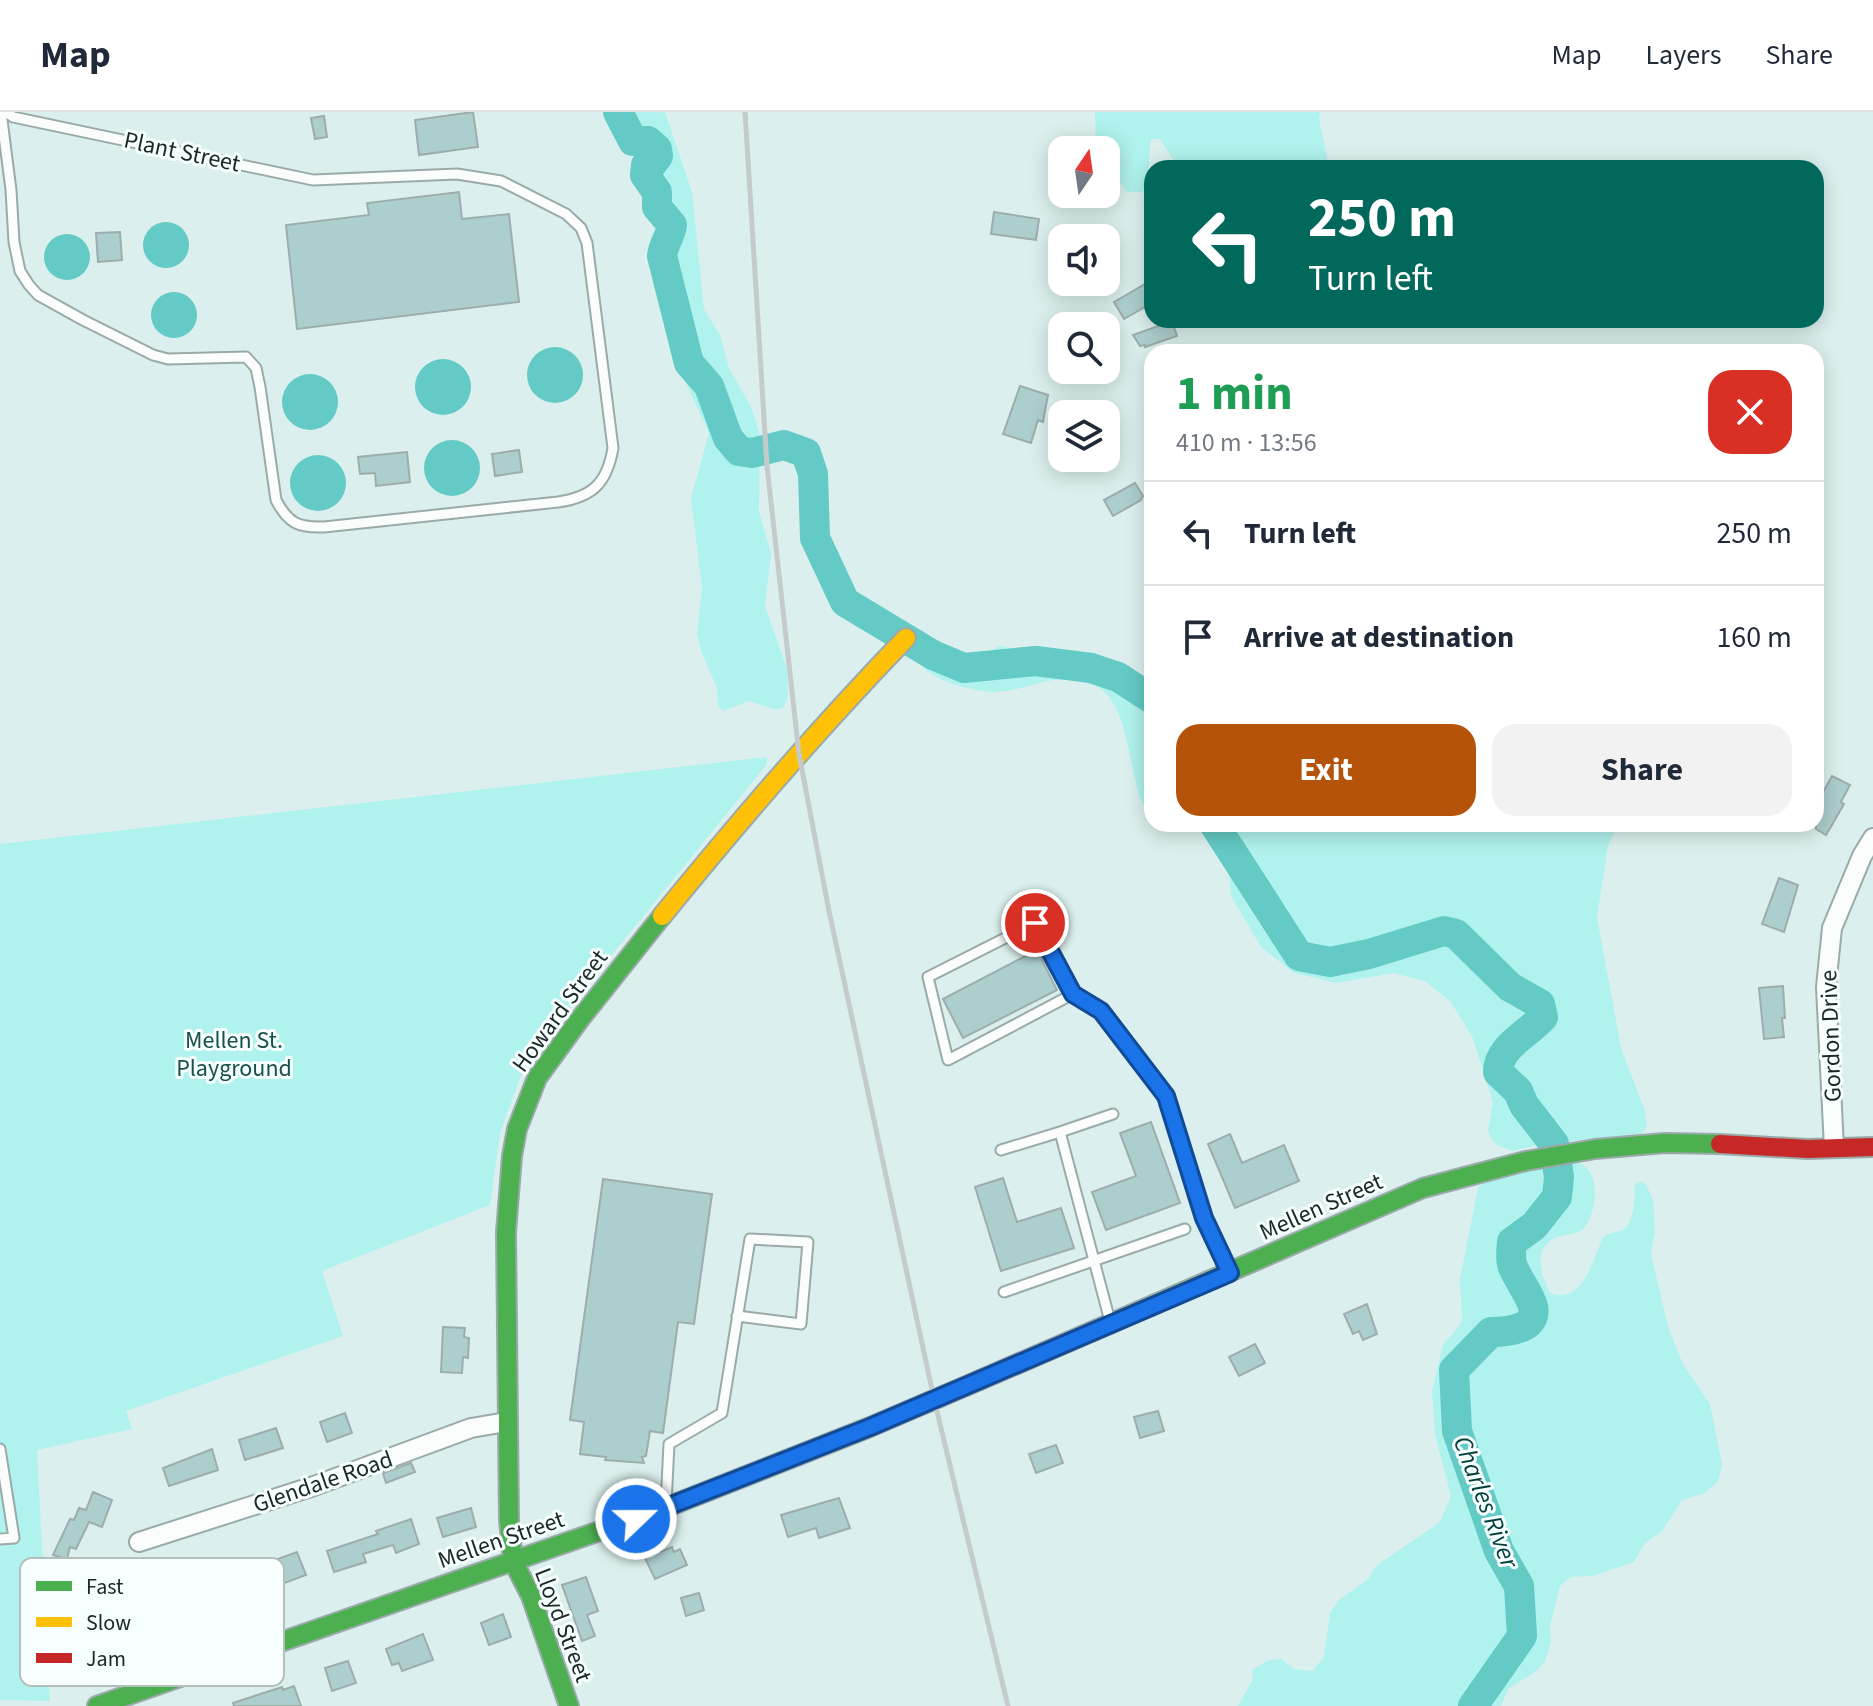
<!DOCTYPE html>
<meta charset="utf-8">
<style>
body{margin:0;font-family:"Source Sans 3",sans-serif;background:#f2f2f3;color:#1f2937;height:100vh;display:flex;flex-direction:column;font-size:30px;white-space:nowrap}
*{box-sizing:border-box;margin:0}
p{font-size:26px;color:#747a83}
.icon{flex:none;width:44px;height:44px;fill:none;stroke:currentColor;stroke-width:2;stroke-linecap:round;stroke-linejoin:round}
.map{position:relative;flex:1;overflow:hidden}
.side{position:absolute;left:1144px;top:232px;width:680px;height:488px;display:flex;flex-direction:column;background:#fff;border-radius:24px;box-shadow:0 4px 20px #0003}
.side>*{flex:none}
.hud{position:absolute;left:1144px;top:48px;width:680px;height:168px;border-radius:24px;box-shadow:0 4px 20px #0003;background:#00695c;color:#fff;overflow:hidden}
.needle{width:52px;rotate:13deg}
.tools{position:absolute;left:1048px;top:24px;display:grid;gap:16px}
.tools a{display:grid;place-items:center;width:72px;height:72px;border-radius:16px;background:#fff;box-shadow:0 4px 20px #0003;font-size:40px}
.pin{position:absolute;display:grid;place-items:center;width:68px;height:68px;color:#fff;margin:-34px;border:4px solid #fff;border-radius:50%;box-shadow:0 2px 8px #0007}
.me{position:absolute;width:88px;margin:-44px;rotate:68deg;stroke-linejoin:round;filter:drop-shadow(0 0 6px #0008)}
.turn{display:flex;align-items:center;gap:28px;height:168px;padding:0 32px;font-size:36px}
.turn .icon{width:104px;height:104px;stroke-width:2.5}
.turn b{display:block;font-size:56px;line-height:68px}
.round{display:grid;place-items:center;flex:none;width:84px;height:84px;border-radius:24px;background:#f2f2f3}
.head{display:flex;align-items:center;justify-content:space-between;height:136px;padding:0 32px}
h1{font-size:48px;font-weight:700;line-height:60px;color:#1e9e55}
.cta{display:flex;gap:16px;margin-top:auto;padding:16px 32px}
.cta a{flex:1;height:92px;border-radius:24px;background:#b45309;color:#fff;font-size:32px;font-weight:700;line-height:92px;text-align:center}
.cta a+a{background:#f2f2f3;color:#1f2937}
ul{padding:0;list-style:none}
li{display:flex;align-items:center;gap:24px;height:104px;padding:0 32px;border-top:2px solid #e0e1e3}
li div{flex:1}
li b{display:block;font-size:30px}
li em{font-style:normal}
header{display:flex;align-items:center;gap:48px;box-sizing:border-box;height:112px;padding:0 40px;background:#fff;border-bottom:2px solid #e0e1e3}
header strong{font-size:38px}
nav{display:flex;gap:44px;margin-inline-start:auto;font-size:28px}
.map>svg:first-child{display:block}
</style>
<header>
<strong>Map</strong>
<nav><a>Map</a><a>Layers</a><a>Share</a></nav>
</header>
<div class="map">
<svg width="1873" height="1594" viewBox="0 0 1873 1594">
<rect width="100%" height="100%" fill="#dbf0ee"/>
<path fill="#b0f2ed" d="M623 0H665L692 80 704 197 720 223 729 256 752 297 760 324 759 399 771 442 765 494 787 557 788 583 784 595 776 598 749 589 723 599 718 594 717 576 701 539 697 522 702 476 691 386 709 321 677 252 665 95Z
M1095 0H1320L1319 7 1329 56H1178L1160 27H1151L1150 33 1148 72 1142 80H1127L1106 50V38H1099L1096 34Z
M1000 534 1117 554 1152 572V704C1147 697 1141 690 1139 683 1129 653 1127 585 1093 573 1049 558 1034 578 996 580 976 581 909 565 918 537 938 531 957 549 977 546 987 545 991 537 1000 534Z
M767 645V652L597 861 523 958 500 1021 490 1093 322 1159 343 1224 126 1299 132 1317 37 1338 50 1589 0 1588V732Z
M1192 712H1618L1608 734 1597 805 1621 936 1645 999 1647 1014 1642 1022 1541 1032 1513 1039 1497 1033 1490 1025 1488 1017 1493 990 1472 924 1450 889 1425 869 1393 861 1337 871 1294 861 1261 835 1231 784 1228 751 1213 725 1198 713Z
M1572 1050C1576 1051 1581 1051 1584 1054 1601 1065 1596 1104 1583 1117 1577 1122 1568 1122 1560 1124 1531 1134 1540 1161 1550 1181 1583 1193 1593 1148 1603 1125 1610 1120 1615 1121 1622 1118 1636 1110 1634 1086 1635 1073L1641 1069 1646 1072 1653 1088 1655 1120 1651 1142 1668 1215 1683 1252 1710 1292 1722 1353 1718 1369 1705 1381 1682 1388 1662 1419 1644 1432 1634 1450 1593 1464 1571 1465 1560 1474 1550 1514 1551 1530 1545 1549 1535 1560 1508 1577 1501 1594H1238L1253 1567 1252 1558 1269 1548 1281 1547 1294 1557 1313 1559 1324 1544 1330 1501 1340 1487 1368 1467 1376 1454 1440 1410 1451 1384 1435 1323 1432 1279 1443 1233 1462 1210 1460 1167 1478 1076 1484 1069Z"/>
<path fill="#63cac5" d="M143 133a23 23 0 1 1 46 0a23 23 0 1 1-46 0Z
M44 145a23 23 0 1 1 46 0a23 23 0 1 1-46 0Z
M151 203a23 23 0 1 1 46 0a23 23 0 1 1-46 0Z
M527 263a28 28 0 1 1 56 0a28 28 0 1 1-56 0Z
M415 275a28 28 0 1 1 56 0a28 28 0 1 1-56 0Z
M282 290a28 28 0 1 1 56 0a28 28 0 1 1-56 0Z
M424 356a28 28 0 1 1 56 0a28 28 0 1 1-56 0Z
M290 371a28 28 0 1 1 56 0a28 28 0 1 1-56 0Z"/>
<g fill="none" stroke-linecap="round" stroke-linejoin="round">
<path stroke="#63cac5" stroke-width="30" d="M618 0 633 29H648L657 37 658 44 652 52 646 53 645 63 657 80V95L672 113C670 126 663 132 662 144L689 251 709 274 728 326 739 339 752 341 784 333 806 341 813 362 815 426 845 490 933 543 964 556 1036 549 1091 556 1118 565 1152 587
M1214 712 1299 844 1330 850 1369 842 1444 819 1456 822 1510 875 1540 892 1543 905C1528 922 1498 935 1498 960L1518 979 1524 993 1554 1032 1559 1065 1557 1085 1534 1114 1512 1130C1511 1138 1510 1148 1513 1155 1518 1167 1526 1177 1531 1189 1543 1216 1510 1220 1491 1220L1454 1258 1457 1319 1499 1439 1519 1474 1522 1524 1473 1594"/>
</g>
<path fill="#accecc" stroke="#9dadab" stroke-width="2" d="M473 0 478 35 419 43 415 8Z
M324 4 327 25 315 27 311 6Z
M459 80 462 107 509 102 519 190 297 217 286 113 369 103 367 91Z
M994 100 1039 107 1036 128 991 122Z
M120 120 122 148 98 150 96 121Z
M1152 168V191L1124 207 1114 190Z
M1172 209 1177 224 1145 235V233L1140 234 1133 223Z
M1020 274 1048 283 1043 310 1038 308 1031 331 1003 322Z
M519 338 522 360 495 364 492 342Z
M407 340 410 370 376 374 375 361 360 362 358 345Z
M1135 371 1143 384 1141 388 1113 404 1104 388Z
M1832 664 1850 673 1841 690 1844 692 1826 723 1816 717V693Z
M1779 766 1798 773 1784 820 1762 812Z
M1037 838 1057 878 963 926 943 887Z
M1783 874 1785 906H1782L1784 925 1764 927 1759 876Z
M1151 1010 1180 1091 1106 1118 1092 1080 1136 1064 1120 1021Z
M1230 1022 1242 1051 1284 1033 1299 1069 1235 1096 1208 1032Z
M1003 1066 1017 1110 1061 1096 1074 1136 1001 1159 975 1075Z
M603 1067 712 1082 694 1212 678 1210 663 1321 650 1319 646 1344 642 1345 644 1351 605 1348 606 1345 580 1342 584 1310 570 1308Z
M1367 1192 1377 1222 1363 1228 1359 1219 1353 1222 1344 1202Z
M443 1215 465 1216 464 1225 469 1226 468 1246 463 1245 462 1261 441 1260Z
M1255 1232 1265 1251 1239 1264 1229 1245Z
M1158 1299 1164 1319 1140 1326 1134 1305Z
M345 1301 352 1321 327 1330 320 1310Z
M276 1316 283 1336 245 1348 239 1328Z
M1056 1333 1063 1351 1036 1361 1029 1342Z
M212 1337 218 1358 169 1374 163 1356Z
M411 1351 415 1360 386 1371 383 1361Z
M93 1380 112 1388 102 1415 89 1410 76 1437 70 1435 67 1447 53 1443 70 1407 74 1408 79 1396 86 1398Z
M839 1386 850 1416 819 1426 816 1416 788 1425 781 1403Z
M471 1396 476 1415 443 1425 437 1406Z
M411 1407 419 1432 396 1441 393 1433 363 1442 366 1450 334 1460 327 1439 378 1422 376 1419Z
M672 1435 674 1440 680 1437 687 1453 655 1467 645 1446Z
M297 1440 306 1463 282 1472 279 1464 267 1468 261 1453Z
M586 1465 598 1499 587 1503 595 1524 582 1529 562 1473Z
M699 1481 704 1498 686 1504 681 1486Z
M503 1502 511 1525 489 1533 481 1511Z
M423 1522 433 1548 402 1559 399 1551 392 1553 386 1537Z
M348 1549 356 1571 332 1579 325 1556Z
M294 1574 301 1594H234L233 1591 282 1575 283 1578Z"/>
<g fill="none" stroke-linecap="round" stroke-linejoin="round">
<g stroke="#9aaaa9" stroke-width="13">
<path id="lane" d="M1 0 11 78 14 130 20 159 29 173 38 183 83 208 153 243 168 247 246 245 256 256 260 275 276 388C288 411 298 416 324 415L558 390C593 385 607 371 613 336L587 131 581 116 566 102 501 69 457 62 313 68 13 5 6 0
M1073 882 1035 811 928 865 948 948 1073 882 1101 899 1166 984 1204 1106 1229 1158
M1001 1038 1060 1020
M1004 1180 1185 1117
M1110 1209 1060 1020 1113 1002
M0 1337 14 1426 0 1427
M666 1392 669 1332 722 1301 750 1127 808 1130 801 1212 737 1204"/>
</g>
<g stroke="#9aaaa9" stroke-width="22">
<path id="street" d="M1834 1036 1826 875 1832 816 1862 744 1873 726
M139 1430 314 1374 471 1316 506 1310"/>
</g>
<g stroke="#9aaaa9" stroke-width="22">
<path id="fast" d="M980 1268 1423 1076 1526 1049 1595 1037 1665 1031 1720 1032
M97 1594 657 1399
M569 1594 531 1484 513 1449 509 1408 506 1120 512 1044 517 1017 537 966 580 907 662 804"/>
</g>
<g stroke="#9aaaa9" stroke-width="22">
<path id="slow" d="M662 804C740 708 820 615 906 526"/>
</g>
<g stroke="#9aaaa9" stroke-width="22">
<path id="jam" d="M1720 1032 1808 1037 1873 1035
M657 1399 870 1315 980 1268"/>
</g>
<use href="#lane" stroke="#fafdfc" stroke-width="9"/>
<use href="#street" stroke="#fafdfc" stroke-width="18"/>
<use href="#fast" stroke="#4caf50" stroke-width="18"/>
<use href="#slow" stroke="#ffc107" stroke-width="18"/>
<use href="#jam" stroke="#c62828" stroke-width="18"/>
<path stroke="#c5cbca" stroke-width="5" d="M745 0 767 354 799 642 829 799 934 1287 1008 1594"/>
</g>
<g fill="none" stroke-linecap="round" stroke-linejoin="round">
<g stroke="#114b97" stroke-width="20">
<path id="route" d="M636 1407 870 1315 1230 1161 1204 1106 1166 984 1101 899 1073 882 1035 811"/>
</g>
<use href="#route" stroke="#1a73e8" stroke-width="14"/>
</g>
<g text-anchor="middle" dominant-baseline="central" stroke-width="6" stroke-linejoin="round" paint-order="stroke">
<g font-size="24" fill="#192726" stroke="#f7fefe">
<text transform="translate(182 40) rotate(12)">Plant Street</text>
<text transform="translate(560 899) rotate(-54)">Howard Street</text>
<text transform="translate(1831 924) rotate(-92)">Gordon Drive</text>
<text transform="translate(1321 1095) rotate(-24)">Mellen Street</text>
<text transform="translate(323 1370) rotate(-19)">Glendale Road</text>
<text transform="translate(501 1428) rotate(-19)">Mellen Street</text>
<text transform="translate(563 1513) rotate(69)">Lloyd Street</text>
</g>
<g font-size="24" fill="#18504e" stroke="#f7fefe">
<text x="234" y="928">Mellen St.<tspan x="234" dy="28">Playground</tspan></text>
</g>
<g font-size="26" font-style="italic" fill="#003f3c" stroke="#f7fefe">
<text transform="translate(1486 1390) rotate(69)">Charles River</text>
</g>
</g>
<rect x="20" y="1446" width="264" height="128" rx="12" fill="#f7fefe" stroke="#b4bebd" stroke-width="2"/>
<rect x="36" y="1469" width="36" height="10" fill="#4caf50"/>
<rect x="36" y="1505" width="36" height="10" fill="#ffc107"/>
<rect x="36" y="1541" width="36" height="10" fill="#c62828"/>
<g font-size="22" fill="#192726">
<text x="86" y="1482">Fast</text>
<text x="86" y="1518">Slow</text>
<text x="86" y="1554">Jam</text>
</g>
</svg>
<div class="tools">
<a><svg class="needle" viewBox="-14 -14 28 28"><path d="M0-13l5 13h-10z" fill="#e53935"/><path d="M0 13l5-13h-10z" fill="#747a83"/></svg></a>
<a><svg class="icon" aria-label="sound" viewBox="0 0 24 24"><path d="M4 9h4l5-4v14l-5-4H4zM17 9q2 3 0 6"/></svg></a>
<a><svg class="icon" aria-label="search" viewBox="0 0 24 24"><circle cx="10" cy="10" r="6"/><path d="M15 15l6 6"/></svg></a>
<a><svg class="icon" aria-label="layers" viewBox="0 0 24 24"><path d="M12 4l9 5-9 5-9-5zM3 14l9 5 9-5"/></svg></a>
</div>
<div class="pin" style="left:1035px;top:811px;background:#d93025"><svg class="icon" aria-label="arrive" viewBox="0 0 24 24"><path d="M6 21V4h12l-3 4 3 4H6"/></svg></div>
<svg class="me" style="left:636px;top:1407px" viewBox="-20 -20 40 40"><circle r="17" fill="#1a73e8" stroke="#fff" stroke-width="3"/><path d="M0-11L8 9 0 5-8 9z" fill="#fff"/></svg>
<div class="hud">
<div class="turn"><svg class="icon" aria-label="left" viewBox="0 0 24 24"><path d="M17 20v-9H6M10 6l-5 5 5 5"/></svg><div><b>250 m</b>Turn left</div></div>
</div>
<section class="side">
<div class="head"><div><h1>1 min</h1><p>410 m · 13:56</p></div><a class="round" style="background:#d93025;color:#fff"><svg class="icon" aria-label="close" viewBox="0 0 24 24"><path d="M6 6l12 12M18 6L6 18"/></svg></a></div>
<ul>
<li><svg class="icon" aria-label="left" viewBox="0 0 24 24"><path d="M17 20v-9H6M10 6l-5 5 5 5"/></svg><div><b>Turn left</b></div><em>250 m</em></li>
<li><svg class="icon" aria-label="arrive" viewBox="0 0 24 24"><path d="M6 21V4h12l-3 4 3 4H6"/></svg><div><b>Arrive at destination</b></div><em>160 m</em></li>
</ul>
<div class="cta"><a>Exit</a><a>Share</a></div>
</section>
</div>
